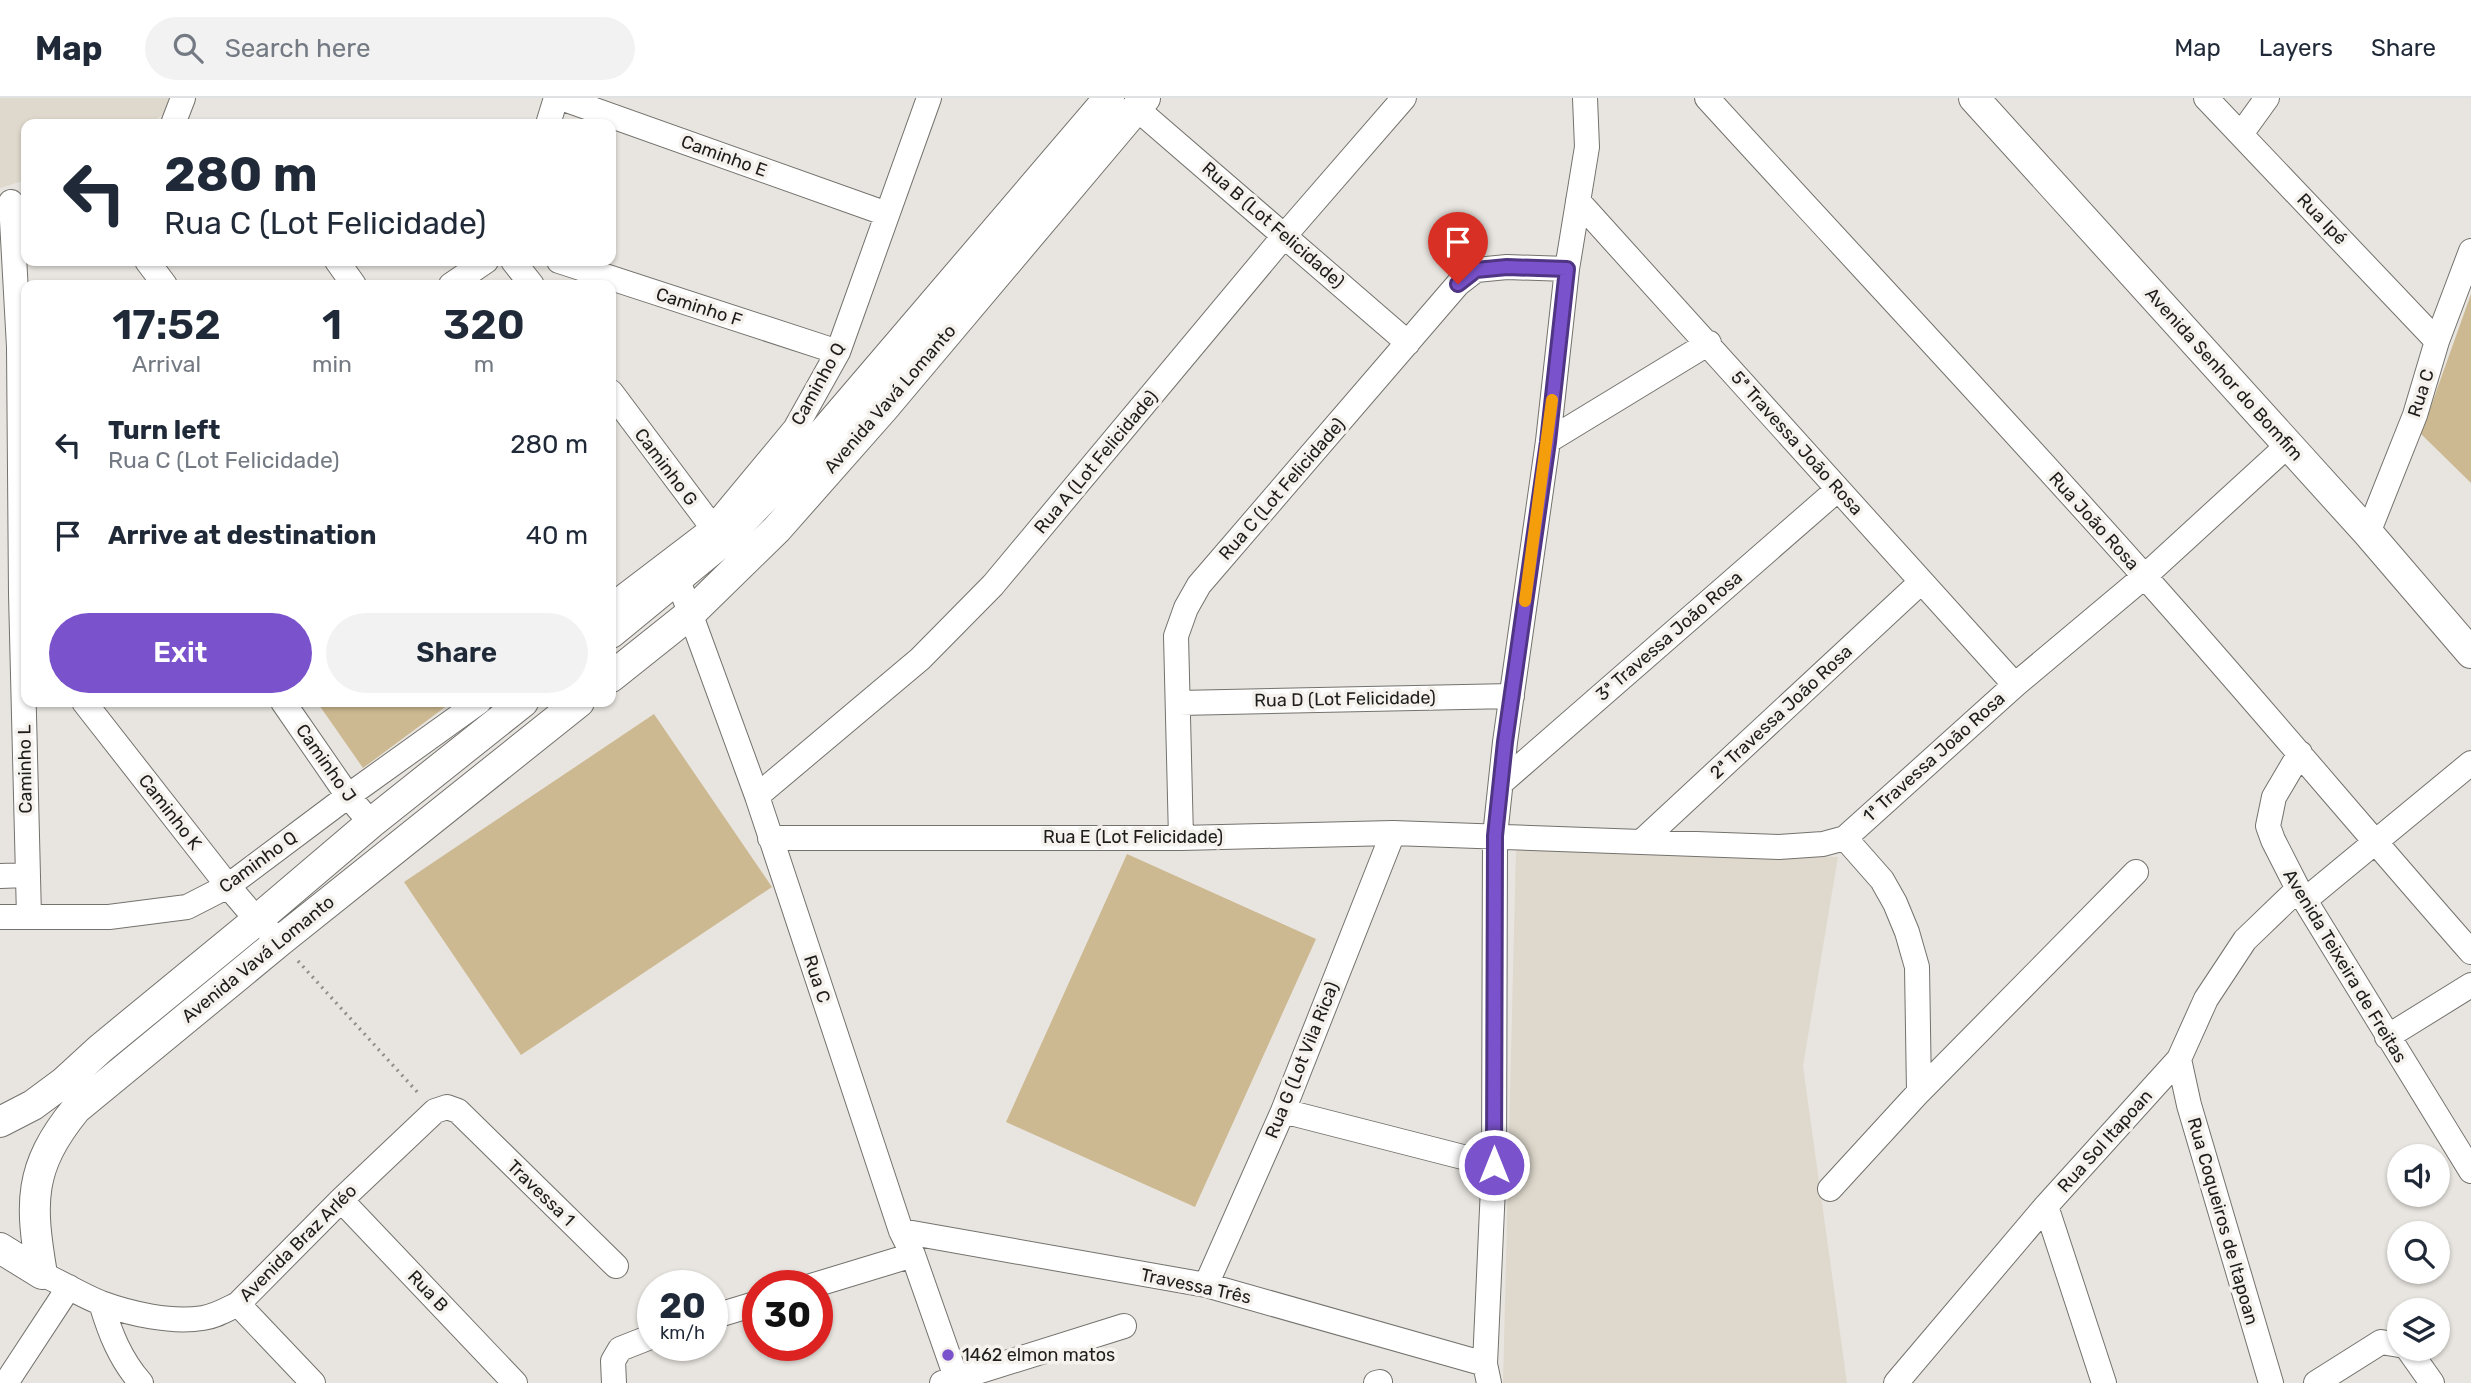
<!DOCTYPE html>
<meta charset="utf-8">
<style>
body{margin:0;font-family:Rubik,sans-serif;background:#f2f2f3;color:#1f2937;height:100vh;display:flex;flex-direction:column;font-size:26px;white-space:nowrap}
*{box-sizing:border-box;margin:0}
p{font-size:23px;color:#747a83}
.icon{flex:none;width:38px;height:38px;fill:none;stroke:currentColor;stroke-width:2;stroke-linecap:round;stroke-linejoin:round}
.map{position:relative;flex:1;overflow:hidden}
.drawer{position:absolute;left:21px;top:182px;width:595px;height:427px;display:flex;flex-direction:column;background:#fff;border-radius:14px;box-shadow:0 2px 5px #0004}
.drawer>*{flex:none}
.hud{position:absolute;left:21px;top:21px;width:595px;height:147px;border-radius:14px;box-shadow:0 2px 5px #0004;background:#fff;color:#1f2937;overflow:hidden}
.fabs{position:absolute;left:2387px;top:1046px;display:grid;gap:14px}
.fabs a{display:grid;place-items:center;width:63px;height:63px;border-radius:50%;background:#fff;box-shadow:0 2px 5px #0004;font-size:35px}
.speed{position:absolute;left:637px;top:1172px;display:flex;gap:14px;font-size:35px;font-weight:700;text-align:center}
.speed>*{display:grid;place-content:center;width:91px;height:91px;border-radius:50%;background:#fff;box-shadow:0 2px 5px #0004;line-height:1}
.speed small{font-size:18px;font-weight:400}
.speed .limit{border:10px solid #d22;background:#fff;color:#111}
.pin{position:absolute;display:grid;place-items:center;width:60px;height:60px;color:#fff;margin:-72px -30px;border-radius:50% 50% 50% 0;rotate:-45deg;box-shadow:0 0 7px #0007}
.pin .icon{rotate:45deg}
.me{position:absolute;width:77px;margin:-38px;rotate:0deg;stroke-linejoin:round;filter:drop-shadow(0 0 5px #0008)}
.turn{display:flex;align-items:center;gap:24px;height:147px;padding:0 28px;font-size:32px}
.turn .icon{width:91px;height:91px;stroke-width:2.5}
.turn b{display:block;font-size:49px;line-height:60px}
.eta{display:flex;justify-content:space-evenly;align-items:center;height:119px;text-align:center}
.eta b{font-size:42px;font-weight:600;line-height:49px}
.action{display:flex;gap:14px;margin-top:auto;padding:14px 28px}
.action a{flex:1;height:80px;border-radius:42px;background:#7a52cb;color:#fff;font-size:28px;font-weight:600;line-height:80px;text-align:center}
.action a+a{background:#f2f2f3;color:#1f2937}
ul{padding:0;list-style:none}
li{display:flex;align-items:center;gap:21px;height:91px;padding:0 28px}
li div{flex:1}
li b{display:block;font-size:26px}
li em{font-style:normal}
header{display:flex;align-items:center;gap:42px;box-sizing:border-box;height:98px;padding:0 35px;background:#fff;border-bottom:2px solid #e0e1e3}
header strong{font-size:33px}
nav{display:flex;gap:38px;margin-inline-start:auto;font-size:24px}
.search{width:490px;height:63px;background:#f2f2f3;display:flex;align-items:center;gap:18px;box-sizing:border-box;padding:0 24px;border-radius:38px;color:#747a83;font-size:26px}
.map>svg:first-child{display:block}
</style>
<header>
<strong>Map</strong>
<div class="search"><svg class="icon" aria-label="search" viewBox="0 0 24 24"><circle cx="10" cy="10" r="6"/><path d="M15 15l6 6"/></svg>Search here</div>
<nav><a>Map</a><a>Layers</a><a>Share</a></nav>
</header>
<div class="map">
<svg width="2471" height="1285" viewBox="0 0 2471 1285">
<rect width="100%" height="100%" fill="#e8e5e0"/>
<path fill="#dfd9cd" d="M0 0H176L173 8 151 26H26V82L0 90Z
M1516 750 1838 759 1803 968 1847 1285H1503Z"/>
<path fill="#cdb991" d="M2471 196V385L2421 336Z
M317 604H452L363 670Z
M654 616 772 789 521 957 404 784Z
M1127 756 1316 841 1195 1109 1006 1024Z"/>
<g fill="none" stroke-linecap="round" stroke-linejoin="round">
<g stroke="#74726d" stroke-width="26">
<path id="minor" d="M561 0 887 116
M1707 0C1853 160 2002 318 2146 480 2256 603 2362 730 2471 854
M2206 0 2437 243
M1136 10 1408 245
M173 26 183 0
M548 26 556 0
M2241 36 2267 0
M1578 103 2015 587
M11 104 19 249 21 496 29 819
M147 163 165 187
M337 163 354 187
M513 163 532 187
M559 163 838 254
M451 187 486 163
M611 294 722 442
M1548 343 1709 245
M2368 435 2415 317 2437 243 2471 153
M678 482 757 698 901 1133 913 1157 958 1285
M611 508 712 431 795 331 838 254 929 0
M84 604 228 788 257 822 280 843
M283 604 348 698 371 725
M1179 605 1512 598
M2300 655 2274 699 2268 728 2273 742 2298 791 2471 1073
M1501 685 1837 392
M757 698 920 561 993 487 1285 137 1404 0
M770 740H1181L1393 735 1779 749 1823 746 1845 740 2015 587 2145 478 2288 347
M1181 740 1176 538 1186 510 1199 487 1458 186 1476 172 1507 169 1567 171
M1845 740 1882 782 1895 805 1907 834 1917 869 1919 994
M1641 744 1921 484
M0 778 27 777
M2305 802 2471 665
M0 819H109L187 809 228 788 348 698 479 604
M2387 939 2471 887
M2179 961 2189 1007 2271 1285
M1283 1013 1494 1067
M1830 1091 1919 994 2136 774
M341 1102 515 1285
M2046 1108 2104 1285
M901 1133 1206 1187 1485 1266
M42 1176C62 1185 81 1197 101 1205 131 1216 171 1225 203 1220 216 1218 226 1212 238 1206L341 1102 435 1013 447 1009 458 1013 616 1168
M1206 1187 1283 1013 1393 735
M811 1188 913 1157
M101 1205C110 1235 120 1261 141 1285
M238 1206 313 1285
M712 1219 758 1205
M2408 1251 2432 1285
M6 1285 69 1189
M614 1285 613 1263 620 1251 653 1238
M942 1285 1124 1228
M1376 1285 1380 1284
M1489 1285 1485 1266 1494 1067 1495 738 1505 644 1548 343 1567 171 1587 49 1585 0
M1896 1285 2046 1108 2179 961 2206 901 2245 842 2298 791
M2316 1285 2381 1244 2399 1247"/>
</g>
<g stroke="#74726d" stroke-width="32">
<path id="tertiary" d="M1974 0 2368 435 2471 555
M611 535 723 443 794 369 1109 0
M611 579 690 516 777 431 883 311 1145 0
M0 1024 33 1007 64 984 100 951 257 822 371 725 523 604
M0 1150 42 1176
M42 1176C30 1105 28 1070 76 1011L280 843 579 604"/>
</g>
<path stroke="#918f8b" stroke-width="3.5" stroke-dasharray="2 5" stroke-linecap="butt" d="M298 863 420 997"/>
<use href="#minor" stroke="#fff" stroke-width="24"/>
<use href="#tertiary" stroke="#fff" stroke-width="30"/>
</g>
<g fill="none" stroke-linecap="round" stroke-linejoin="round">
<g stroke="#4f3584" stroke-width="18">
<path id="route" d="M1458 186 1476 172 1507 169 1567 171 1548 344 1505 644 1495 738 1494 1067"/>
</g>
<use href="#route" stroke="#7a52cb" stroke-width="12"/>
<path stroke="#f59e0b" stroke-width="12" d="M1525 503 1552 302"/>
</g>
<circle fill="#7a52cb" stroke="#f5f2ed" stroke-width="2.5" cx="948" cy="1257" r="7"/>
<g text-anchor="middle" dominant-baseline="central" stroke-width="7" stroke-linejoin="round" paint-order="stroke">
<g font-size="18" fill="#1e1d1b" stroke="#f5f2ed">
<text transform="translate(724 58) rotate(20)">Caminho E</text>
<text transform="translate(2322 121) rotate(46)">Rua Ipé</text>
<text transform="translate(1273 127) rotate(41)">Rua B (Lot Felicidade)</text>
<text transform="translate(699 209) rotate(18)">Caminho F</text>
<text transform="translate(2224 276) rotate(48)">Avenida Senhor do Bomfim</text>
<text transform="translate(818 286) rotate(-61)">Caminho Q</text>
<text transform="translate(2421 295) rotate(-72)">Rua C</text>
<text transform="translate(890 301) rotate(-49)">Avenida Vavá Lomanto</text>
<text transform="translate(1797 345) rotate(48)">5ª Travessa João Rosa</text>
<text transform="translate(1096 364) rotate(-50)">Rua A (Lot Felicidade)</text>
<text transform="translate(666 369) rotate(53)">Caminho G</text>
<text transform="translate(1282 391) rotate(-49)">Rua C (Lot Felicidade)</text>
<text transform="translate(2094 423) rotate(48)">Rua João Rosa</text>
<text transform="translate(1669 538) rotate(-41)">3ª Travessa João Rosa</text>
<text transform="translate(1345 601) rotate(-1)">Rua D (Lot Felicidade)</text>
<text transform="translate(1781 614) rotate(-43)">2ª Travessa João Rosa</text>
<text transform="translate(1934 659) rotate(-42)">1ª Travessa João Rosa</text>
<text transform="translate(326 665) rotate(55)">Caminho J</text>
<text transform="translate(25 671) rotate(-91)">Caminho L</text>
<text transform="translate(170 714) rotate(52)">Caminho K</text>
<text x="1133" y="739">Rua E (Lot Felicidade)</text>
<text transform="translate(258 764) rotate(-36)">Caminho Q</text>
<text transform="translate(258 861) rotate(-39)">Avenida Vavá Lomanto</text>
<text transform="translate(2345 868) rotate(59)">Avenida Teixeira de Freitas</text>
<text transform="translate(817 881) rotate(72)">Rua C</text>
<text transform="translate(1302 962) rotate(-68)">Rua G (Lot Vila Rica)</text>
<text transform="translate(2105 1043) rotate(-48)">Rua Sol Itapoan</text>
<text transform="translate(541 1095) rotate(44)">Travessa 1</text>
<text transform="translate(2223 1123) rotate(74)">Rua Coqueiros de Itapoan</text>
<text transform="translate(298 1145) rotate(-45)">Avenida Braz Arléo</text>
<text transform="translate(1196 1188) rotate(12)">Travessa Três</text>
<text transform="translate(428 1193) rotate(46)">Rua B</text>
</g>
<g font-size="18" fill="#1e1d1b" stroke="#f5f2ed" text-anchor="start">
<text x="962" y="1257">1462 elmon matos</text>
</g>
</g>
</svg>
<div class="fabs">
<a><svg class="icon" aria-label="sound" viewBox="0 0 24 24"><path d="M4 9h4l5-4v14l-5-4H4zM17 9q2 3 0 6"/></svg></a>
<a><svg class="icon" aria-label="search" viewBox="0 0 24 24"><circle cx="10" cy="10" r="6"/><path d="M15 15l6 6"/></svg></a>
<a><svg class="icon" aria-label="layers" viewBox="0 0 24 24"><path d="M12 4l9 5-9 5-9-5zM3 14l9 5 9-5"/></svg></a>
</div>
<div class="speed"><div>20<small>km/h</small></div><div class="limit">30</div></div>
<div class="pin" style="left:1458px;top:186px;background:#d93025"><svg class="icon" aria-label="arrive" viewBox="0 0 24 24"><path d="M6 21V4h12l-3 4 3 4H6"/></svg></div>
<svg class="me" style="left:1494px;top:1067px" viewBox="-20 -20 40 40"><circle r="17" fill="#7a52cb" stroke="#fff" stroke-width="3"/><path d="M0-11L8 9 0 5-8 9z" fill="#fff"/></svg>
<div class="hud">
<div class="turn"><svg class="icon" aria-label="left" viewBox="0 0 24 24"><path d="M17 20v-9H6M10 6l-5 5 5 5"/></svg><div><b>280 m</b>Rua C (Lot Felicidade)</div></div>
</div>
<section class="drawer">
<div class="eta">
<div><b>17:52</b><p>Arrival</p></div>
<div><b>1</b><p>min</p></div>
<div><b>320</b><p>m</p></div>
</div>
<ul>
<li><svg class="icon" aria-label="left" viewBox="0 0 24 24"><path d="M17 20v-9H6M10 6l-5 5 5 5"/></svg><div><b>Turn left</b><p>Rua C (Lot Felicidade)</p></div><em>280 m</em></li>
<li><svg class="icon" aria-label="arrive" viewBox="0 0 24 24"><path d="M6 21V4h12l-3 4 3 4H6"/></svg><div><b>Arrive at destination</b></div><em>40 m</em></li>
</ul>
<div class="action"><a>Exit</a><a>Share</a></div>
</section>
</div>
